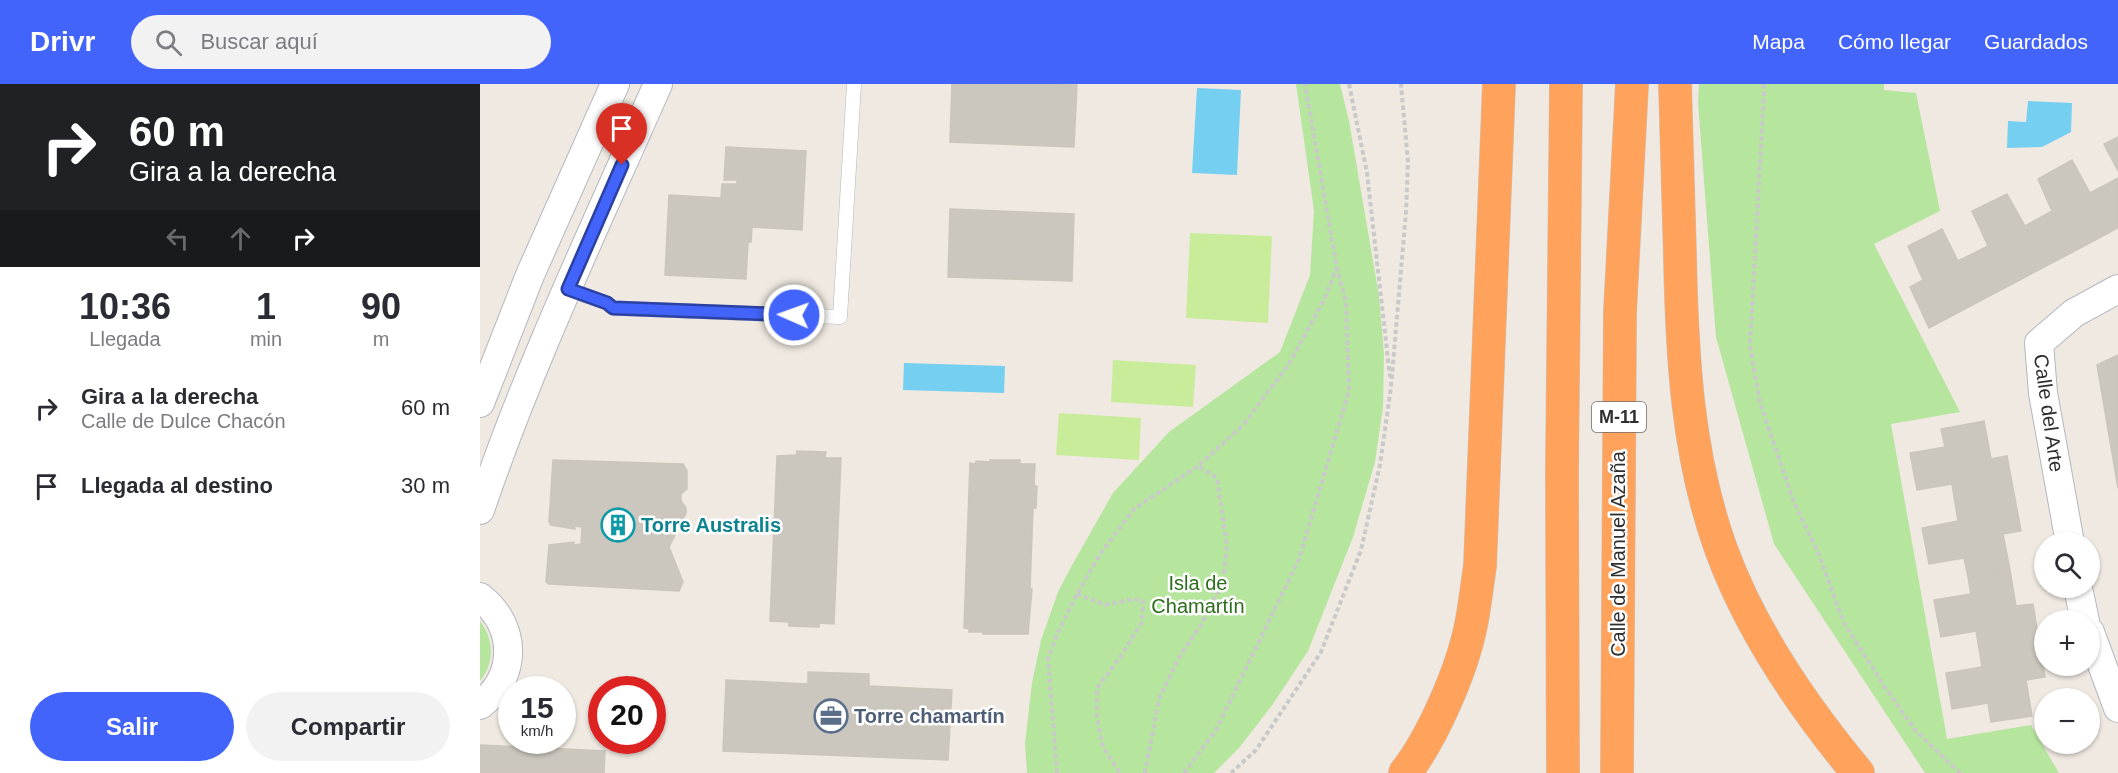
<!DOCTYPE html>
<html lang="es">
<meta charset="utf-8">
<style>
body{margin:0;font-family:Helvetica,sans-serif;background:#f2f2f3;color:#2b2b33;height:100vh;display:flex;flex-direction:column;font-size:22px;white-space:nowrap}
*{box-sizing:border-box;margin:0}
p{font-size:20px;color:#7c7c81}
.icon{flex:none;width:33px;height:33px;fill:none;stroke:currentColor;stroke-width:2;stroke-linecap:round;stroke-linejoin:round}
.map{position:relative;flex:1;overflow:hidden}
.panel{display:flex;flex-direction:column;background:#fff;width:480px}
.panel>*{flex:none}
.guide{background:#202124;color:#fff;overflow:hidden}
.tools{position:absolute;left:1554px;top:448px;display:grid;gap:12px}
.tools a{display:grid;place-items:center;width:66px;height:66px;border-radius:50%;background:#fff;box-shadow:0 2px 4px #0004;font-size:30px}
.speed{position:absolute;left:18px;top:592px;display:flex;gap:12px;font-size:30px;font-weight:700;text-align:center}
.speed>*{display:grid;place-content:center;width:78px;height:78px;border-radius:50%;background:#fff;box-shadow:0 2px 4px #0004;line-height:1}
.speed small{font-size:15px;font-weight:400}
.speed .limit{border:9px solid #d22;background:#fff;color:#111}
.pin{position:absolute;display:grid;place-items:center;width:51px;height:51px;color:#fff;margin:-62px -26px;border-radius:50% 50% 50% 0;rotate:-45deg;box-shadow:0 0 6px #0007}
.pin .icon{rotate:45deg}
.me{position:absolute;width:66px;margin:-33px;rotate:272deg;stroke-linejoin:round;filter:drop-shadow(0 0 4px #0008)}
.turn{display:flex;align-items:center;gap:21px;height:126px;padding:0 30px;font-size:27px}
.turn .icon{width:78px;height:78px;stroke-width:2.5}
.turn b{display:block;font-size:42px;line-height:51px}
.lanes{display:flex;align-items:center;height:57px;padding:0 30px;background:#0003;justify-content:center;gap:30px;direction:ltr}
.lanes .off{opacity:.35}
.eta{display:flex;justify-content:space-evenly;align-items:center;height:102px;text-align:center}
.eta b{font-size:36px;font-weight:800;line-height:42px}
.button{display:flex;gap:12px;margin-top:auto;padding:12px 30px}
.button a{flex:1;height:69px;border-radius:36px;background:#4264fb;color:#fff;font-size:24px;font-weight:800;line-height:69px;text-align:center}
.button a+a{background:#f2f2f3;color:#2b2b33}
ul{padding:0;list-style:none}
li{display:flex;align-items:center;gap:18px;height:78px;padding:0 30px}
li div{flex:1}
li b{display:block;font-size:22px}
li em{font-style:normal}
header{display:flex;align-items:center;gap:36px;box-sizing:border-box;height:84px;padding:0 30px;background:#4264fb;color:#fff}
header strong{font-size:28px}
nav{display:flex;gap:33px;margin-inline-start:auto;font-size:21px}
.search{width:420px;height:54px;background:#f2f2f3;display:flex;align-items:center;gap:15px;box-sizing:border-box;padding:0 21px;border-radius:33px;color:#7c7c81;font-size:22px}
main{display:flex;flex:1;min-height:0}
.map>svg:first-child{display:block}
</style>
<header>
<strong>Drivr</strong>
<div class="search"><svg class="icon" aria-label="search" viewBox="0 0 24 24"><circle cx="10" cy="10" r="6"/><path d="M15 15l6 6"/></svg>Buscar aquí</div>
<nav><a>Mapa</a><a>Cómo llegar</a><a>Guardados</a></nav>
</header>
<main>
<section class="panel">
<div class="guide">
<div class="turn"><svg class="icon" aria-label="right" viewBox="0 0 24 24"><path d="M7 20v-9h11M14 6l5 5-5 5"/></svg><div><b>60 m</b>Gira a la derecha</div></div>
<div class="lanes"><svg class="icon off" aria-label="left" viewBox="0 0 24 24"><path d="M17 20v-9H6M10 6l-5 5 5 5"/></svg><svg class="icon off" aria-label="ahead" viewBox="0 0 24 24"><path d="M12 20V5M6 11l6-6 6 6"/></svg><svg class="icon" aria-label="right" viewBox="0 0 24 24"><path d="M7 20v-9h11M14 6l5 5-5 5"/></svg></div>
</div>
<div class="eta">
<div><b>10:36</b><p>Llegada</p></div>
<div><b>1</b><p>min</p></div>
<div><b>90</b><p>m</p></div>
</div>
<ul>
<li><svg class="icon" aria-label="right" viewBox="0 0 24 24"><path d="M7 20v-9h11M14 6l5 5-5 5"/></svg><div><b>Gira a la derecha</b><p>Calle de Dulce Chacón</p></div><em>60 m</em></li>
<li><svg class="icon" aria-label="arrive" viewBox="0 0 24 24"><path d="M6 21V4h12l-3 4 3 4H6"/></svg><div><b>Llegada al destino</b></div><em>30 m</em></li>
</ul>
<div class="button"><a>Salir</a><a>Compartir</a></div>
</section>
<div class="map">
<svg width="1638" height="689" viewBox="0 0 1638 689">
<rect width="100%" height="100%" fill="#efe9e1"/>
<path fill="#b6e59e" d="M816 0H860L869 37 899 212 904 270 903 323 895 378 873 453 828 567 793 620 759 664 734 689H547L545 659 552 599 561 556 578 508 591 483 633 409 689 348 800 268 830 191 834 127Z
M1219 0H1404V6L1436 9 1460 127 1394 160 1480 328 1411 340 1467 655 1551 641 1579 689H1445L1294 460 1236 253 1218 19Z
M0 537C14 555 15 579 0 597Z"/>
<path fill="#c9ec9a" d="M710 149 792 152 788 239 706 234Z
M633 276 716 281 713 323 631 318Z
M579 329 661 334 659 376 576 371Z"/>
<path fill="#75cff0" d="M717 4 761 6 757 91 712 89Z
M1548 17 1592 19 1591 48 1562 63 1527 64 1528 37 1546 38Z
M424 279 525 282 524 309 423 306Z"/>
<path fill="#cbc7bf" stroke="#cbc5ba" stroke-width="1.5" d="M472 0 597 1 594 63 470 58Z
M1638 53V87L1624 60Z
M246 63 326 67 322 146 272 143 271 158H268L266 195 185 191 189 111 241 114 242 100H257V96H244Z
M1592 76 1610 109 1638 94V144L1449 244 1430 203 1443 196 1428 162 1462 145 1478 177 1508 162 1492 127 1527 110 1545 142 1572 127 1558 95Z
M470 125 594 130 592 197 468 193Z
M1638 271V404L1617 281Z
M1504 337 1511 375 1527 372 1541 447 1523 450 1530 486 1488 493 1484 474 1449 480 1442 444 1478 437 1472 400 1437 406 1430 369 1465 363 1461 345Z
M317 367 346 368 345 374H361L354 540 339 539V543L309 542V538L290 537 297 372 316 371Z
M73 376 203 380 207 387V405L201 410V417L206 424V429L189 463 203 498 199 507 69 500 66 498 69 461 94 458V461L101 460 102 443 94 442 95 445 71 441 69 438Z
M510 376H540V380H555L554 402H557L556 424H553L550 505H552L548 550H503V548H489V545L484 544 490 379 495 380 496 377 510 378Z
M1530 486 1536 522 1553 520 1565 593 1546 596 1552 632 1511 638 1508 619 1472 625 1466 589 1502 583 1496 547 1461 553 1454 516 1491 510 1488 493Z
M328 588 389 590V602L472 606 468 676 243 667 246 596 328 600Z
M0 661 125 667 124 689H0Z"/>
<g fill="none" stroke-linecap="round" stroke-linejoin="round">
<g stroke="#b4b7c1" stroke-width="15">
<path id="lane" d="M88 205 127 219 133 224 360 233 374 0"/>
</g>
<g stroke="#b4b7c1" stroke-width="30">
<path id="street" d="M0 319 50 191 135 0
M0 426C49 281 116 141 178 0
M1590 459 1563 309 1559 259 1594 229 1638 205
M1598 504 1605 537
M0 513C37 542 38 592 0 621
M1610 548 1638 624"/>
</g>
<g stroke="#c9c9c9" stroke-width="34">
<path id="highway" d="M1195 0C1197 58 1198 115 1200 173 1202 271 1207 371 1241 465 1270 545 1324 624 1378 689
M925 689C953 653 982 586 991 541 995 522 997 501 1000 482L1019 0
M1083 689 1082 387 1086 0
M1137 689 1140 228 1152 0"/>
</g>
<path stroke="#c9c9c9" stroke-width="4" stroke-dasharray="4.5 3" stroke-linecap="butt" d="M869 0 887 89 910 293
M1283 0 1284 7 1270 262 1280 319 1313 416 1338 468 1364 539 1404 602 1436 647 1480 689
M597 510 625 521 653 515 663 517 662 538 641 572 617 604V634L623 663 640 689
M577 689 568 575 577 550 597 510 620 470 654 425 718 382 763 341 809 280 844 216 856 186
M665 689 679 615 698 575 722 539 743 497 747 462 737 394 718 382
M704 689 736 646 819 475 869 307 866 217 857 185 825 0
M751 689 776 666 841 568 881 466 900 381 911 303 926 128 928 78 921 0"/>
<use href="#lane" stroke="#fff" stroke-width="14"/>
<use href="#street" stroke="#fff" stroke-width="28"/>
<use href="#highway" stroke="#ffa35c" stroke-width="33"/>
</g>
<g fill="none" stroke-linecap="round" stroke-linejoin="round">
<g stroke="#2b41a3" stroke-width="15">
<path id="route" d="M142 81 88 205 127 219 133 224 314 231"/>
</g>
<use href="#route" stroke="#4264fb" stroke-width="10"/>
</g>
<defs>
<g id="building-ring" transform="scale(1.725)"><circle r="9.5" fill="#fff" stroke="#0f9aa8" stroke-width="1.5"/><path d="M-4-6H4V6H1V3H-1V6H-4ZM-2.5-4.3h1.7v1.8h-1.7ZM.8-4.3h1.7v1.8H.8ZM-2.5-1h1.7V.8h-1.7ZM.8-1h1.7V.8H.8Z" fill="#0f9aa8"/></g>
<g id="office-ring" transform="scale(1.725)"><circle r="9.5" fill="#fff" stroke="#5c6f8a" stroke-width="1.5"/><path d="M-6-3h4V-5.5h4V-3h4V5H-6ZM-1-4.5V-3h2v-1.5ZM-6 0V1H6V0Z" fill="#5c6f8a"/></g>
</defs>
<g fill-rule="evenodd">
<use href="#building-ring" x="138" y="441"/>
<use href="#office-ring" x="351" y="632"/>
</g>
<g text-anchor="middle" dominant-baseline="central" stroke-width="5" stroke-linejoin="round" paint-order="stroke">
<rect fill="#fff" stroke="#6d6d6d" stroke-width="1.5" x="1112" y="318" width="54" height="30" rx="4.5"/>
<g font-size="18" font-weight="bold" fill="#2e2e2e">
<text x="1139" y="333">M-11</text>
</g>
<g font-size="20" fill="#2e2e2e" stroke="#fff">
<text transform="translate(1569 329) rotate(82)">Calle del Arte</text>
<text transform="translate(1138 470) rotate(-90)">Calle de Manuel Azaña</text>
</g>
<g font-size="20" font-weight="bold" fill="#0d838f" stroke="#fff" text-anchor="start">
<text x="161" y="441">Torre Australis</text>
</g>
<g font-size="20" fill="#2c6e1b" stroke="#fff">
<text x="718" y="499">Isla de<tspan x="718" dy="23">Chamartín</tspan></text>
</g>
<g font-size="20" font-weight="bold" fill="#4e5e75" stroke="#fff" text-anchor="start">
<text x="374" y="632">Torre chamartín</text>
</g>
</g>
</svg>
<div class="tools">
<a><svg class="icon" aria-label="search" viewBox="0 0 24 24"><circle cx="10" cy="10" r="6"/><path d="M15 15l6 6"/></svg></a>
<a>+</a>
<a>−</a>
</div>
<div class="speed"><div>15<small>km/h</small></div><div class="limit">20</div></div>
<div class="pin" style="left:142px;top:81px;background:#d93025"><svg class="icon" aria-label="arrive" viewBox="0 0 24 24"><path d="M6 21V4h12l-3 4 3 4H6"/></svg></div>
<svg class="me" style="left:314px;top:231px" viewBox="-20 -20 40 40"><circle r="17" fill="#4264fb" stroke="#fff" stroke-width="3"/><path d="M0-11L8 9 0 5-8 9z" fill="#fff"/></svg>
</div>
</main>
